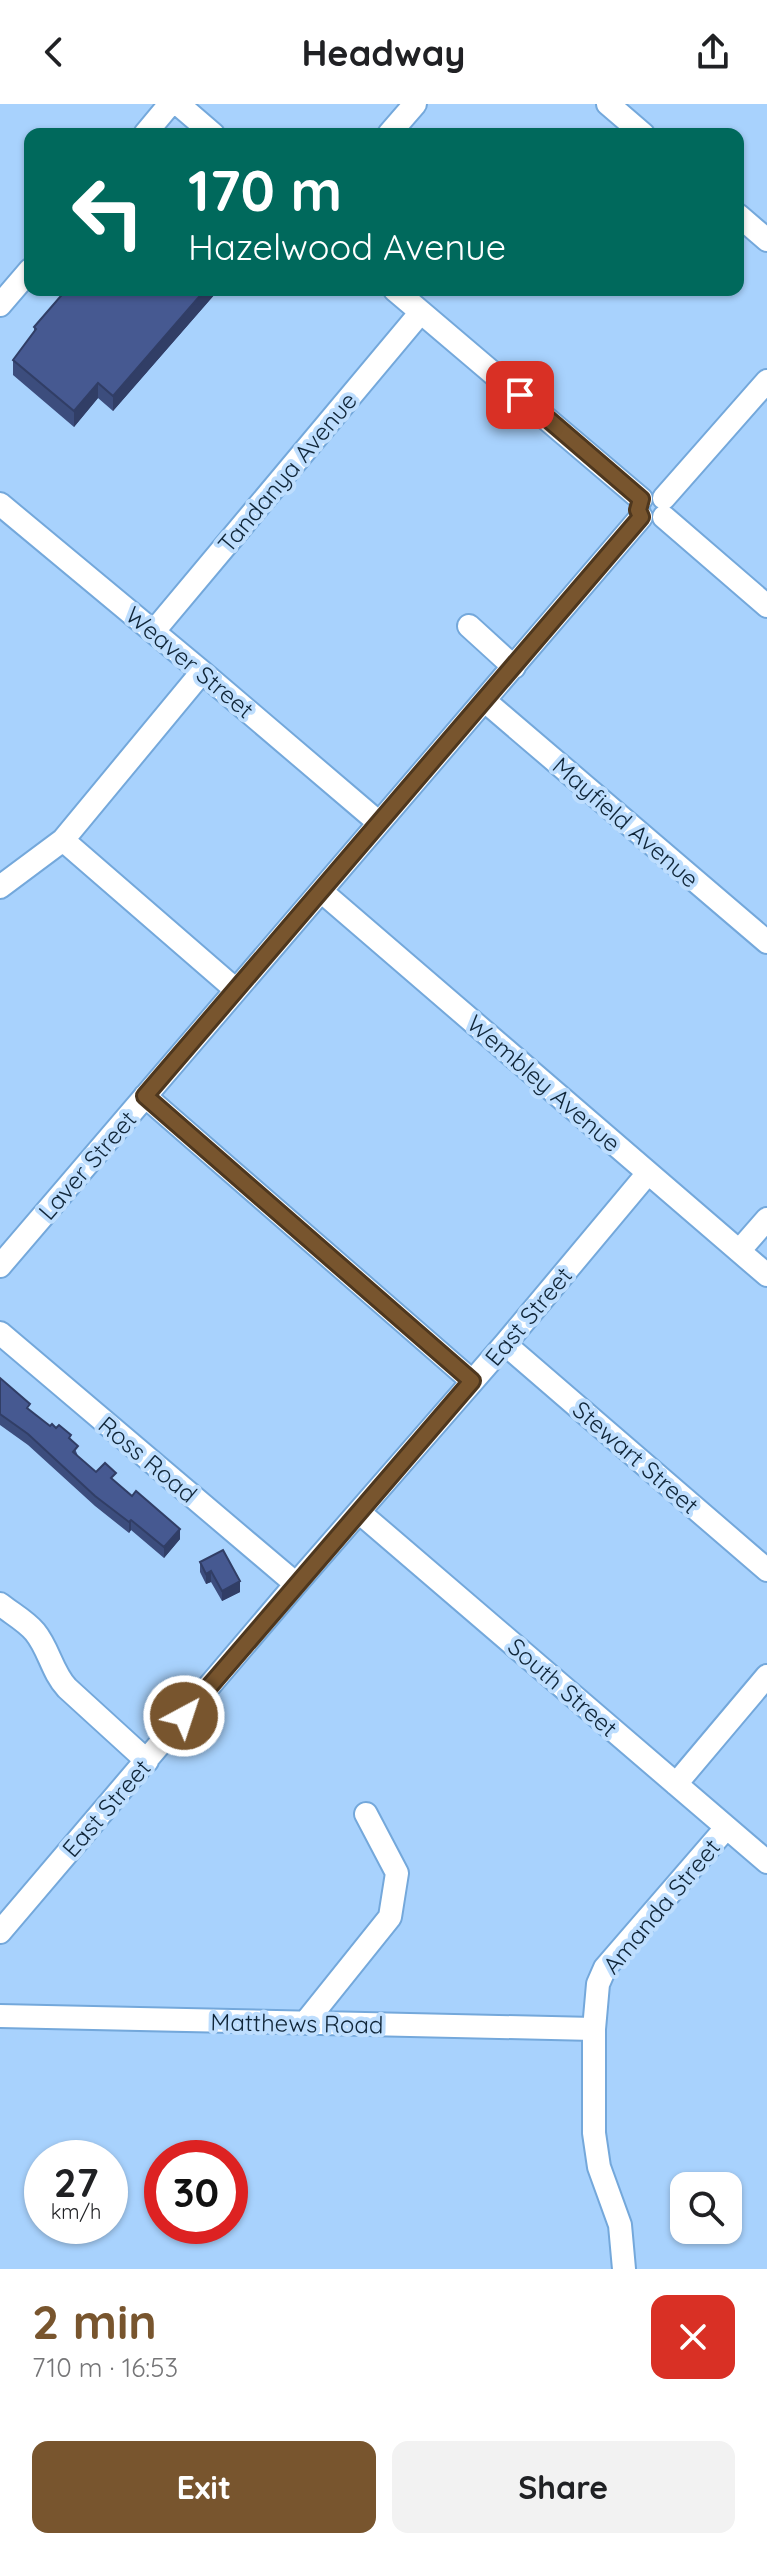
<!DOCTYPE html>
<meta charset="utf-8">
<style>
body{margin:0;font-family:Quicksand,sans-serif;background:#f2f2f2;color:#202124;height:100vh;display:flex;flex-direction:column;font-size:30px;white-space:nowrap}
*{box-sizing:border-box;margin:0}
p{font-size:26px;color:#757577}
.icon{flex:none;width:44px;height:44px;fill:none;stroke:currentColor;stroke-width:2;stroke-linecap:round;stroke-linejoin:round}
.map{position:relative;height:2165px;overflow:hidden}
.side{display:flex;flex-direction:column;background:#fff;flex:1}
.side>*{flex:none}
.guide{position:absolute;left:24px;top:24px;width:720px;height:168px;border-radius:16px;box-shadow:0 2px 6px #0004;background:#00695c;color:#fff;overflow:hidden}
.fabs{position:absolute;left:670px;top:2068px;display:grid;gap:16px}
.fabs a{display:grid;place-items:center;width:72px;height:72px;border-radius:16px;background:#fff;box-shadow:0 2px 6px #0004;font-size:40px}
.speed{position:absolute;left:24px;top:2036px;display:flex;gap:16px;font-size:40px;font-weight:700;text-align:center}
.speed>*{display:grid;place-content:center;width:104px;height:104px;border-radius:50%;background:#fff;box-shadow:0 2px 6px #0004;line-height:1}
.speed small{font-size:20px;font-weight:400}
.speed .limit{border:12px solid #d22;background:#fff;color:#111}
.pin{position:absolute;display:grid;place-items:center;width:68px;height:68px;color:#fff;margin:-34px;border-radius:16px;box-shadow:0 4px 12px #0006}
.me{position:absolute;width:88px;margin:-44px;rotate:40deg;stroke-linejoin:round;filter:drop-shadow(0 0 6px #0008)}
.turn{display:flex;align-items:center;gap:28px;height:168px;padding:0 32px;font-size:36px}
.turn .icon{width:104px;height:104px;stroke-width:2.5}
.turn b{display:block;font-size:56px;line-height:68px}
.round{display:grid;place-items:center;flex:none;width:84px;height:84px;border-radius:16px;background:#f2f2f2}
.overview{display:flex;align-items:center;justify-content:space-between;height:136px;padding:0 32px}
h1{font-size:48px;font-weight:800;line-height:60px;color:#78552e}
.action{display:flex;gap:16px;margin-top:auto;padding:16px 32px}
.action a{flex:1;height:92px;border-radius:16px;background:#78552e;color:#fff;font-size:32px;font-weight:800;line-height:92px;text-align:center}
.action a+a{background:#f2f2f2;color:#202124}
header{display:flex;justify-content:space-between;align-items:center;height:104px;padding:0 32px;background:#fff;font-size:36px;font-weight:800}
.map>svg:first-child{display:block}
</style>
<header><svg class="icon" aria-label="back" viewBox="0 0 24 24"><path d="M15 5l-7 7 7 7"/></svg>Headway<svg class="icon" aria-label="share" viewBox="0 0 24 24"><path d="M12 15V3M7 8l5-5 5 5M5 13v7h14v-7"/></svg></header>
<div class="map">
<svg width="767" height="2165" viewBox="0 0 767 2165">
<rect width="100%" height="100%" fill="#a8d2fd"/>
<g fill="none" stroke-linecap="round" stroke-linejoin="round">
<g stroke="#74a8db" stroke-width="26">
<path id="minor" d="M178 0 213 30
M608 0 643 30
M145 30 170 0
M389 30 415 0
M738 111 767 136
M395 186 641 395
M0 201 30 166
M664 394 767 277
M0 400 202 568 378 718
M664 413 767 502
M469 522 514 563
M154 527 421 208
M485 597 767 838
M63 736 236 886
M0 783 63 736 202 568
M321 787 767 1171
M145 992 472 1277
M739 1147 767 1115
M0 1162 641 413
M0 1229 296 1480
M505 1240 767 1466
M359 1408 767 1758
M0 1500C11 1509 26 1517 35 1528 49 1545 52 1568 67 1584L147 1657
M676 1680 767 1572
M0 1828 296 1480 505 1240 648 1069
M0 1912 594 1925
M305 1919 390 1813 397 1769 366 1710
M624 2165 620 2121 599 2063 594 2029V1925L598 1880 605 1864 726 1724"/>
</g>
<use href="#minor" stroke="#fff" stroke-width="22"/>
</g>
<path fill="#3c4d7d" d="M215 186V190L113 307 98 294 74 323 13 271V256L34 228V223Z
M0 1274 30 1307 50 1322 71 1335 78 1352 96 1368 116 1378 180 1435 164 1454 131 1426 129 1429 95 1402 28 1341 0 1321Z
M200 1458 240 1488 222 1497 211 1478 206 1480 200 1468Z"/>
<path fill="#313e66" d="M205 186H215V190L113 307V292Z
M98 279V294L74 323V307Z
M131 1416V1426L129 1429V1418Z
M180 1425V1435L164 1454V1443Z
M211 1467V1478L206 1480V1470Z
M240 1477V1488L222 1497V1487Z"/>
<path fill="#465991" stroke="#313e66" stroke-width="2" d="M66 186H205L113 292 98 279 74 307 13 256 36 225 34 223Z
M0 1274 30 1300 27 1304 50 1322 52 1320 56 1324 59 1321 71 1331 69 1334 78 1342 73 1348 96 1368 105 1359 116 1369 111 1374 132 1392 136 1387 180 1425 164 1443 131 1416 129 1418 95 1392 28 1330 0 1310Z
M223 1446 240 1477 222 1487 211 1467 206 1470 200 1458Z"/>
<g fill="none" stroke-linecap="round" stroke-linejoin="round">
<g stroke="#4e371e" stroke-width="20">
<path id="route" d="M184 1612 472 1277 145 992 641 413 638 406 641 395 520 291"/>
</g>
<use href="#route" stroke="#78552e" stroke-width="14"/>
</g>
<g text-anchor="middle" dominant-baseline="central" stroke-width="8" stroke-linejoin="round" paint-order="stroke">
<g font-size="24" fill="#102639" stroke="#bedefe">
<text transform="translate(287 368) rotate(-50)">Tandanya Avenue</text>
<text transform="translate(190 558) rotate(40)">Weaver Street</text>
<text transform="translate(626 718) rotate(41)">Mayfield Avenue</text>
<text transform="translate(544 979) rotate(41)">Wembley Avenue</text>
<text transform="translate(87 1061) rotate(-49)">Laver Street</text>
<text transform="translate(528 1212) rotate(-50)">East Street</text>
<text transform="translate(636 1353) rotate(41)">Stewart Street</text>
<text transform="translate(148 1355) rotate(40)">Ross Road</text>
<text transform="translate(563 1583) rotate(41)">South Street</text>
<text transform="translate(106 1704) rotate(-49)">East Street</text>
<text transform="translate(661 1802) rotate(-50)">Amanda Street</text>
<text transform="translate(297 1919) rotate(1)">Matthews Road</text>
</g>
</g>
</svg>
<div class="fabs">
<a><svg class="icon" aria-label="search" viewBox="0 0 24 24"><circle cx="10" cy="10" r="6"/><path d="M15 15l6 6"/></svg></a>
</div>
<div class="speed"><div>27<small>km/h</small></div><div class="limit">30</div></div>
<div class="pin" style="left:520px;top:291px;background:#d93025"><svg class="icon" aria-label="arrive" viewBox="0 0 24 24"><path d="M6 21V4h12l-3 4 3 4H6"/></svg></div>
<svg class="me" style="left:184px;top:1612px" viewBox="-20 -20 40 40"><circle r="17" fill="#78552e" stroke="#fff" stroke-width="3"/><path d="M0-11L8 9 0 5-8 9z" fill="#fff"/></svg>
<div class="guide">
<div class="turn"><svg class="icon" aria-label="left" viewBox="0 0 24 24"><path d="M17 20v-9H6M10 6l-5 5 5 5"/></svg><div><b>170 m</b>Hazelwood Avenue</div></div>
</div>
</div>
<section class="side">
<div class="overview"><div><h1>2 min</h1><p>710 m · 16:53</p></div><a class="round" style="background:#d93025;color:#fff"><svg class="icon" aria-label="close" viewBox="0 0 24 24"><path d="M6 6l12 12M18 6L6 18"/></svg></a></div>
<div class="action"><a>Exit</a><a>Share</a></div>
</section>
